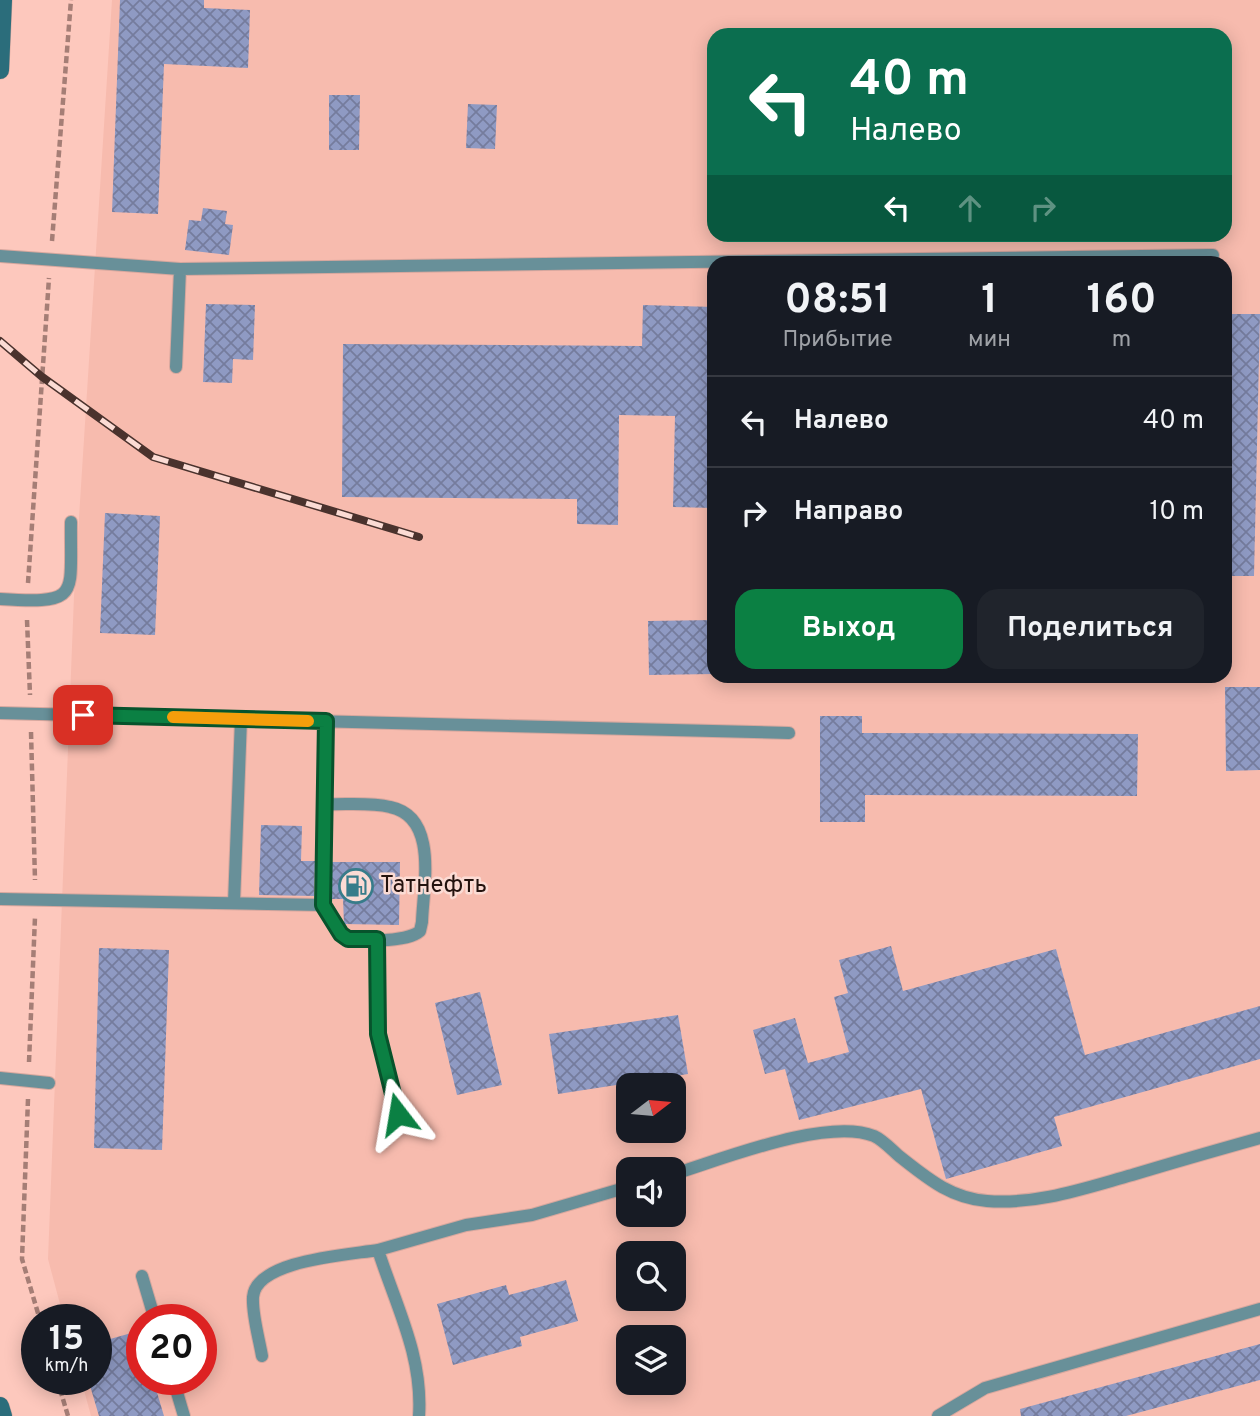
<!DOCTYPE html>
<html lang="ru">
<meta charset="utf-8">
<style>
body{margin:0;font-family:Overpass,sans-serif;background:#20242c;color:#f1f3f6;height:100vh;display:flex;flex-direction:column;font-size:26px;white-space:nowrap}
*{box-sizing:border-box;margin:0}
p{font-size:23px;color:#9ea1a6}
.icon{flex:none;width:38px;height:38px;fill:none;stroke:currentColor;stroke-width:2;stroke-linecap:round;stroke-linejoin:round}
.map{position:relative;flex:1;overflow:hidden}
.side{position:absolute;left:707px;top:256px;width:525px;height:427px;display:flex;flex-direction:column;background:#171b24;border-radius:21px;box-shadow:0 4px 18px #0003}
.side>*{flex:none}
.hud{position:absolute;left:707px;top:28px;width:525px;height:214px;border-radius:21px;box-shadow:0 4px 18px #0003;background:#0b6e4f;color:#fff;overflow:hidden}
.needle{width:46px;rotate:74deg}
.controls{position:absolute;left:616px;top:1073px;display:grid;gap:14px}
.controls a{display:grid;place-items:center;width:70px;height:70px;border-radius:14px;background:#171b24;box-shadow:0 4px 18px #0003;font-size:35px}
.speed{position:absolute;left:21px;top:1304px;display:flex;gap:14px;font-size:35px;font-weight:700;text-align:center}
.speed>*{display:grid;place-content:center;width:91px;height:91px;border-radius:50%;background:#171b24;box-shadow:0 4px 18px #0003;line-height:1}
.speed small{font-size:18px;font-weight:400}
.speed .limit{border:10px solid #d22;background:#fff;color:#111}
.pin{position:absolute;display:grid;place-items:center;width:60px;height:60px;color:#fff;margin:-30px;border-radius:14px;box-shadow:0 4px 10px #0006}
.me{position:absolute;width:77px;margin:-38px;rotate:346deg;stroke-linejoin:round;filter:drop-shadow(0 0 5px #0008)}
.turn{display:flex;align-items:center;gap:24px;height:147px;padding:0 28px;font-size:32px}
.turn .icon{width:91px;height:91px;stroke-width:2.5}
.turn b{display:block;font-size:49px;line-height:60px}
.lanes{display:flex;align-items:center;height:66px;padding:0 28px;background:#0003;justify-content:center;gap:35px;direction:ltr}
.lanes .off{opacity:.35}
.eta{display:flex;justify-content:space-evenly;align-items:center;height:119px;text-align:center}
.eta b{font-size:42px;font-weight:700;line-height:49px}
.cta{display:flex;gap:14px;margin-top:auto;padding:14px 28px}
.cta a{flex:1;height:80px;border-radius:21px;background:#0b8043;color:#fff;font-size:28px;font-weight:700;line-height:80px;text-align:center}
.cta a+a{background:#20242c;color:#f1f3f6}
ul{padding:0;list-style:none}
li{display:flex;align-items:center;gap:21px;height:91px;padding:0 28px;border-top:2px solid #363941}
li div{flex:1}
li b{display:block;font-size:26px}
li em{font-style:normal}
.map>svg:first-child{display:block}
</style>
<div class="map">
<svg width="1260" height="1416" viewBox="0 0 1260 1416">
<defs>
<pattern id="building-cross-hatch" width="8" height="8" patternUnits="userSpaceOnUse" patternTransform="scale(1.75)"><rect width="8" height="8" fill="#8f9ac3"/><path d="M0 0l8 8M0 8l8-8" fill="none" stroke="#757c9d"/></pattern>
</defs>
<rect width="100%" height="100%" fill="#fdc8bd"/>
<path fill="#f7bbae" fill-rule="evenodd" d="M112 0H1260V1416H91L81 1379H96V1320L64 1319 48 1259 74 596ZM714 35H1225V234H714ZM714 262H1225V676H714ZM628 1085H674V1130H628ZM628 1169H674V1214H628ZM628 1253H674V1298H628ZM142 1320H201V1379H142ZM628 1337H674V1382H628Z"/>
<path fill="url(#building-cross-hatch)" d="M120 0H204V8L250 10 248 68 164 64 158 214 112 212Z
M329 95H360L359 150H329Z
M468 104 497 105 495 149 466 148Z
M203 208 227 211 225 224 233 225 229 255 185 250 189 220 201 221Z
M206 304 255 305 253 360 233 359 232 383 203 382Z
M643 305 714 307V508L673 507 675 416 619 415 618 525 577 524V499L342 497 343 344 642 346Z
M1225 314H1260L1254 576H1225Z
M105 513 160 516 155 635 100 633Z
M714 620V674L649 675 648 621Z
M1225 687H1260V770L1226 771Z
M820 716H862V733L1138 734 1137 796 865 795V822H820Z
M261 825 302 826 301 861H315L314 896 259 895Z
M332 862H400L399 925 344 924 343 899H332Z
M891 946 903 991 1056 949 1085 1055 1260 1006V1059L1054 1117 1062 1146 946 1179 921 1089 799 1120 785 1069 765 1074 753 1030 795 1018 808 1063 849 1052 834 997 848 993 839 960Z
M99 948 169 950 162 1150 94 1148Z
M480 992 502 1085 457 1095 435 1003Z
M678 1015 688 1074 558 1094 549 1034Z
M566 1280 578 1321 520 1337 522 1346 453 1365 437 1304 506 1285 509 1295Z
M142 1330V1379H153L164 1416H99L88 1379H96V1343Z
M1260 1344V1380L1126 1416H1021L1020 1409Z"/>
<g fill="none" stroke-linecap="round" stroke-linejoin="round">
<g stroke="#d6a79e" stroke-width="14">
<path id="lane" d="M0 256 180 269 1213 255
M176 367 180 269
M0 599C82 604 70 597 71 522
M0 713 789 733
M0 899 323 905 326 721
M234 903 241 719
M323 905C328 914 332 927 340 933 353 944 408 942 420 931L422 922C423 887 439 817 390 807 370 802 345 805 324 804
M377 939 378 1034 398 1114
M0 1078 49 1083
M674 1174C723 1159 827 1117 874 1136 883 1140 892 1150 899 1156 927 1178 950 1198 987 1201 1037 1205 1085 1188 1132 1175 1175 1162 1217 1150 1260 1138
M378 1250 466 1225 532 1215 628 1187
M142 1276 155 1320
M262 1356C259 1338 252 1315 253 1297 256 1260 348 1255 378 1250 396 1306 423 1356 419 1416
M173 1379 184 1416
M938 1416 985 1388 1260 1309"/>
</g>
<g stroke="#d6a79e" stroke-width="19">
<path id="secondary" d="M0 70 3 0
M0 1406 3 1416"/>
</g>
<path stroke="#a57e76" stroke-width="4.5" stroke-dasharray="7 3.5" stroke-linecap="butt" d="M52 241 71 0
M28 583 49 278
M27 620 30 695
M31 732 35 880
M29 1062 35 917
M28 1099 22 1259 40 1320
M57 1379 68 1416"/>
<use href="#lane" stroke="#689099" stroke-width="12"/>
<use href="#secondary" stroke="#2b6d7b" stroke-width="18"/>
<g stroke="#4a322d" stroke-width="8">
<path id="rail" d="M0 341 41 376 153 457 419 537"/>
</g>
<use href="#rail" stroke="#fbdbd4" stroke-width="5" stroke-dasharray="16" stroke-linecap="butt"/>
</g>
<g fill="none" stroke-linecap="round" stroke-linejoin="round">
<g stroke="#07532c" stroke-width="18">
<path id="route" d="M83 715 326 721 323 905 341 934 348 939H377L378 1034 398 1114"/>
</g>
<use href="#route" stroke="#0b8043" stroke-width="12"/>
<path stroke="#f59e0b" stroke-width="12" d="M173 717 308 721"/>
</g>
<defs>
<g id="fuel-ring" transform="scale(1.75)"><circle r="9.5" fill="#fbdbd4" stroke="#377c8a" stroke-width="1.5"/><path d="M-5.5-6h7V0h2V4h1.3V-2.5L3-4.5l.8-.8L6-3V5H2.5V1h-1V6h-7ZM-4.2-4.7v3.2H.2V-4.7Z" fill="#377c8a"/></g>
</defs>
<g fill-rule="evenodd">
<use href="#fuel-ring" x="356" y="886"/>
</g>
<g text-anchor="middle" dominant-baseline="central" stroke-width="5" stroke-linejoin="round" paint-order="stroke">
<g font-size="24" fill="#24120e" stroke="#fbdbd4" text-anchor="start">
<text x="380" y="886">Татнефть</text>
</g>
</g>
</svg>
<div class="controls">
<a><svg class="needle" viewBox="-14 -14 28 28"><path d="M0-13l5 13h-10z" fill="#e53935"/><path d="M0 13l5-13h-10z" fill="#9ea1a6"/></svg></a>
<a><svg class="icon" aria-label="sound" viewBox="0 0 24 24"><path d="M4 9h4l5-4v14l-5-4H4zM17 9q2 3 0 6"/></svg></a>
<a><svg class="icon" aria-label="search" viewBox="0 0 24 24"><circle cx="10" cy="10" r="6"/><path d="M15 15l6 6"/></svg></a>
<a><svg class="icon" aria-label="layers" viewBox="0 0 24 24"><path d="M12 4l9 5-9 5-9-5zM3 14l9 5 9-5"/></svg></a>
</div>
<div class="speed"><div>15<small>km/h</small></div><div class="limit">20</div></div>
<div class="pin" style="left:83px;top:715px;background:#d93025"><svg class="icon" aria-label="arrive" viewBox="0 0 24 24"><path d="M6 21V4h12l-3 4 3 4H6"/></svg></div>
<svg class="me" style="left:398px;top:1114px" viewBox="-20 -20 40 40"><path d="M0-17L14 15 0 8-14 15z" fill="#0b8043" stroke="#fff" stroke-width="4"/></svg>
<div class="hud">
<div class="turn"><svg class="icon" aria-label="left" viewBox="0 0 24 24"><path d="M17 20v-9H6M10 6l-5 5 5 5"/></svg><div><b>40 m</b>Налево</div></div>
<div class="lanes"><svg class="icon" aria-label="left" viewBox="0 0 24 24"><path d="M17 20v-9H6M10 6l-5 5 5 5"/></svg><svg class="icon off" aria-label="ahead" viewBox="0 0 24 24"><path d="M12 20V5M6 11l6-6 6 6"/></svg><svg class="icon off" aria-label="right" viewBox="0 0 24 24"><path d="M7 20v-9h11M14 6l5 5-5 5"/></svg></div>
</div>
<section class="side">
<div class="eta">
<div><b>08:51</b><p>Прибытие</p></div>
<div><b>1</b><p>мин</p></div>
<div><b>160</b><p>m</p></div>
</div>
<ul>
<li><svg class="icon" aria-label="left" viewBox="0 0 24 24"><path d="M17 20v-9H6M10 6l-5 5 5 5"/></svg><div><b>Налево</b></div><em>40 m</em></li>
<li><svg class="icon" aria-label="right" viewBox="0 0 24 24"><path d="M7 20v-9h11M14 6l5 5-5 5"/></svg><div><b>Направо</b></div><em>10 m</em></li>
</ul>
<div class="cta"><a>Выход</a><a>Поделиться</a></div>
</section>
</div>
